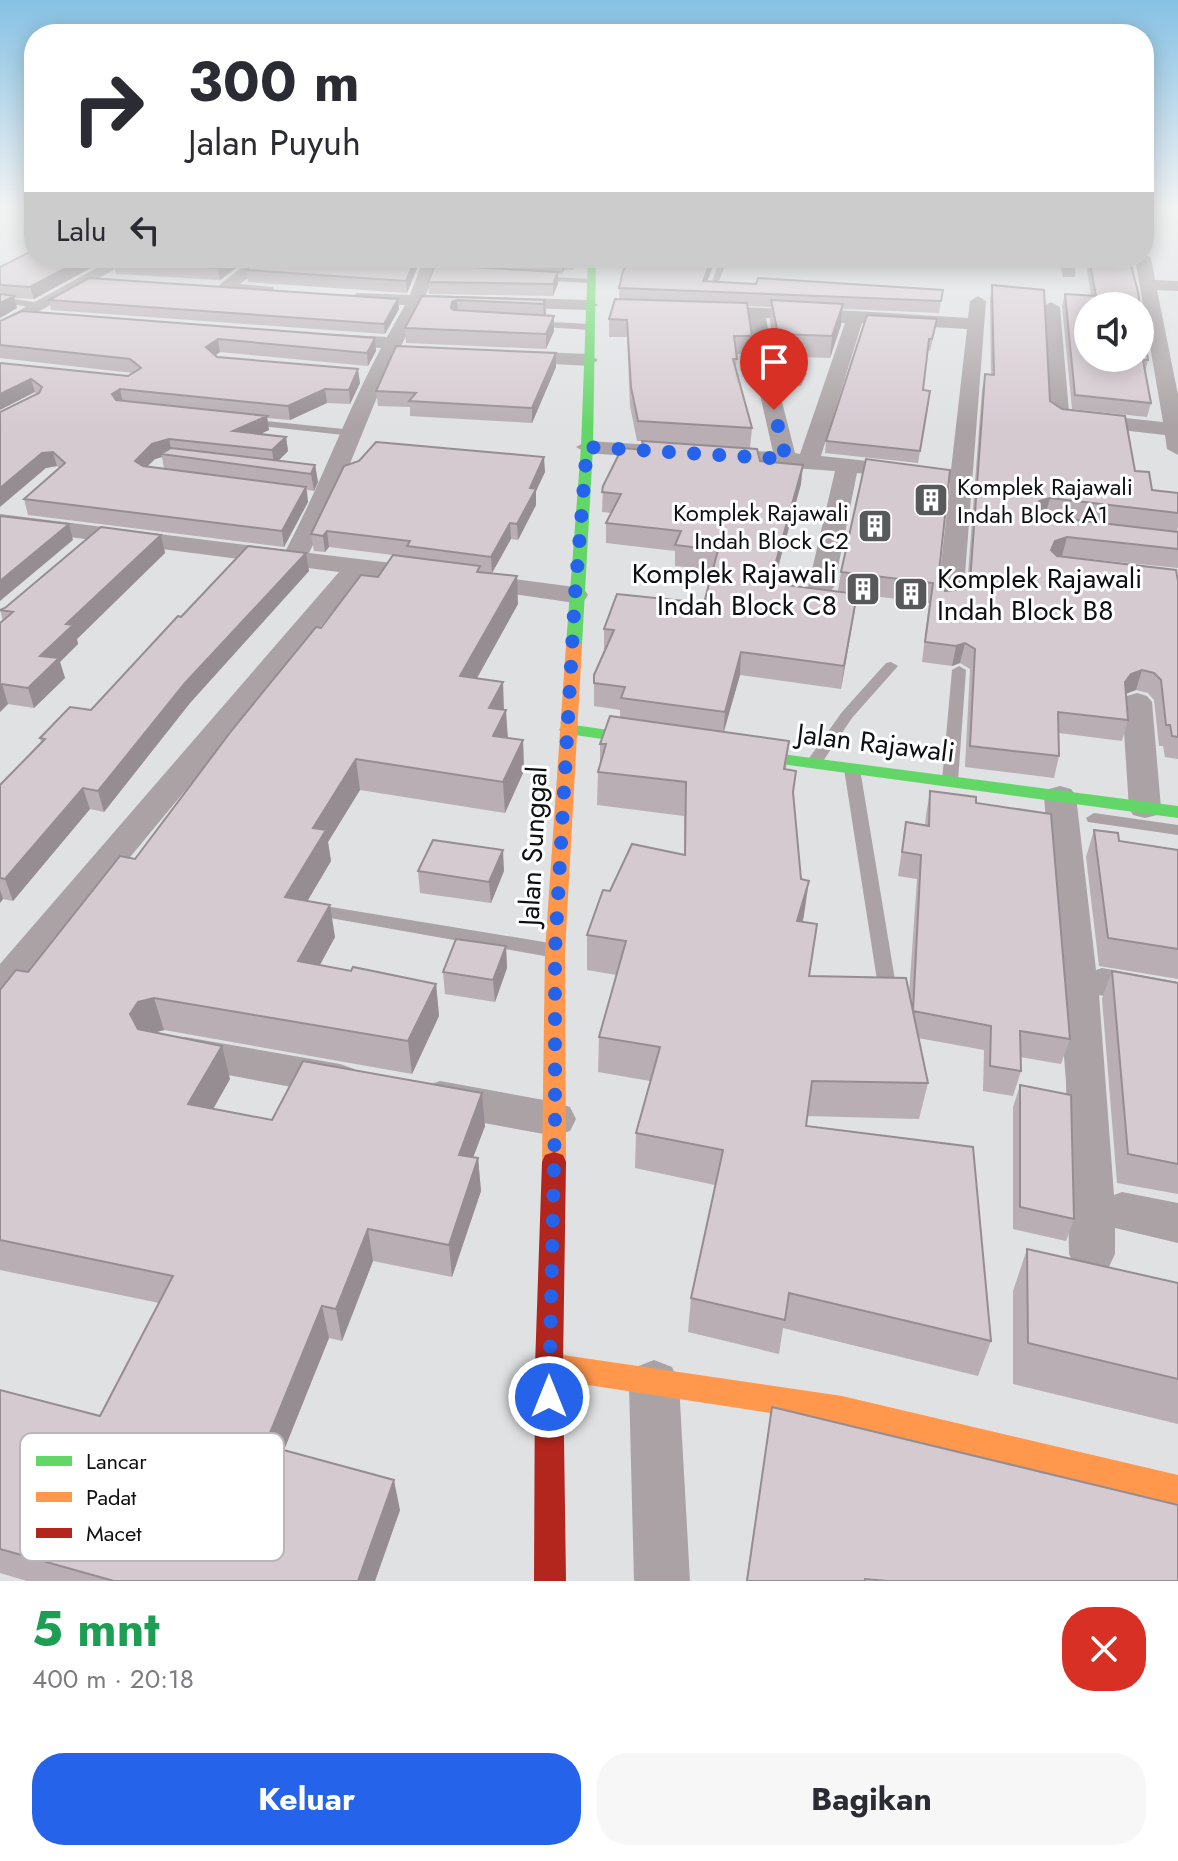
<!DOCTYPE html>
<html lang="id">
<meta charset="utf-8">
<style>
body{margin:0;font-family:Jost,sans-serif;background:#f7f7f7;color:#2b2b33;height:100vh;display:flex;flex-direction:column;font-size:30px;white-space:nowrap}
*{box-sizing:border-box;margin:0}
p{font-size:26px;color:#7c7c81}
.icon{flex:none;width:44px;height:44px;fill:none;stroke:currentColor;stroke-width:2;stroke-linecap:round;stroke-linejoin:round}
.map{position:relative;height:1581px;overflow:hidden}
.sheet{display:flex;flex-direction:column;background:#fff;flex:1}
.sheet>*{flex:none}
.top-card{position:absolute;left:24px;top:24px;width:1130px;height:244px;border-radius:32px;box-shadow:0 4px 20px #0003;background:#fff;color:#2b2b33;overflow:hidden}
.tools{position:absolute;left:1074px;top:292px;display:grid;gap:16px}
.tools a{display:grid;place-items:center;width:80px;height:80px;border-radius:50%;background:#fff;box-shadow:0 4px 20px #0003;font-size:40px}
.pin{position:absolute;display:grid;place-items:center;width:68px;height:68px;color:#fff;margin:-82px -34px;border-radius:50% 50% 50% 0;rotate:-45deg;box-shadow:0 0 8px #0007}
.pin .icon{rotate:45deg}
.me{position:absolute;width:88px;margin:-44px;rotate:0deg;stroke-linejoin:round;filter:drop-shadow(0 0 6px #0008)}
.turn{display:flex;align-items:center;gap:28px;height:168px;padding:0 32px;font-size:36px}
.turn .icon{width:104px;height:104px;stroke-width:2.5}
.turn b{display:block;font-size:56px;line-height:68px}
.then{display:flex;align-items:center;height:76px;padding:0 32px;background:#0003;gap:16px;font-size:30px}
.round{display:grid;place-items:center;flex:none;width:84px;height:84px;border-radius:32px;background:#f7f7f7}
.headline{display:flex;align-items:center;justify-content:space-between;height:136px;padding:0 32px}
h1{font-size:48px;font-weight:700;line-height:60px;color:#1e9e55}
.cta{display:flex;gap:16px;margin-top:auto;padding:16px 32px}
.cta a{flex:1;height:92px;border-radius:32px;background:#2563eb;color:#fff;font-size:32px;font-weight:700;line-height:92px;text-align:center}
.cta a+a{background:#f7f7f7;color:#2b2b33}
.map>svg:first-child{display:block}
</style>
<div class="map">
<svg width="1178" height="1581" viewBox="0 0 1178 1581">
<rect width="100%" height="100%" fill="#dfe1e3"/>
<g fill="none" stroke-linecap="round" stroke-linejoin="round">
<path fill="#aaa2a4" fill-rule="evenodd" d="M720 258H728L717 286 710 288Z
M533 276 590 279 594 281 590 283 536 280Z
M2 297 40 303 44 306 40 309 0 302Z
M532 321 590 324 594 327 590 330 529 326V322Z
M799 371 807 373 801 386 768 389 763 386 768 383 794 381Z
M247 419 353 430 358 433 353 436 243 424 242 422Z
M891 662 898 666 852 718 819 767H807L805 764 842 712 886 663Z
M959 666 966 670 958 781 950 786 942 781 952 670Z
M852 764 860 769 895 980 893 985 886 987 879 985 877 980 844 769Z
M1094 813 1178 825V835L1088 822 1086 818Z
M325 906 550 943 557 945 559 950 557 955 550 957 319 916 316 912 319 908Z"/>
<path fill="#aaa2a4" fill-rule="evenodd" d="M1144 254 1151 258 1155 280 1178 281V291L1157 290 1178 395V455L1167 449 1165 435 1059 423 1049 417 1042 307 1051 302 1060 307 1069 412 1163 422 1135 258H1144Z
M115 258H135L0 333V321Z
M254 258H272L240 284 273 287 275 291 273 295 219 291 217 288 219 285Z
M424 258H440L426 295 589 300 598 305 589 310 422 305 386 375 336 498 309 553 425 567 434 570 438 575 434 580 425 583 363 575 13 999 0 1003V964L339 572 0 528V514L286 550C321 484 346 413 381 348L332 344 323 339 332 334 387 337 405 305 357 303 349 298 357 293 410 295Z
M1059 258H1075V277H1063Z
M978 296 986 301 963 601 959 607H941L937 601 950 483 857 473 834 587 830 592H812L808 587 835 471 587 453 576 447 587 441 773 452 758 386 748 317 703 315 694 310 697 306 856 311 968 318 970 301ZM766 318 845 323 800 454 795 453 778 386ZM862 323 967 329 951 470 821 456Z
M512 351 589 354 598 360 589 366 505 361 503 357 505 353Z
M475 574 575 587 584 589 588 595 584 601 575 603 466 587 462 582 466 577Z
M1137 693 1147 696 1152 702 1161 808 1157 815 1145 818 1133 815 1129 808 1122 702 1127 696Z
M1060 786 1071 789 1076 796 1096 970 1102 968 1178 982V1010L1099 995 1114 1195 1122 1192 1178 1203V1243L1115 1228V1254L1108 1269 1092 1275 1076 1269 1069 1254 1066 1082 1044 796 1049 789Z
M185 1037 340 1064 354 1069 360 1080 354 1091 340 1096 185 1067 171 1063 165 1052 171 1041Z
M440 1081 555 1102 570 1107 576 1119 570 1131 555 1136 440 1115 425 1110 419 1098 425 1086Z
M654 1360 672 1367 679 1384 690 1581H634L629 1384 636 1367Z"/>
<path fill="#63d668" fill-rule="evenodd" d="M588 258H596L593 447 582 645 574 650 566 645 581 447Z
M567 724 664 738 673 743 664 748 561 733 559 729Z
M728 747 1178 806V818L722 756 719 752Z"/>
<path fill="#ff974d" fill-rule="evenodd" d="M574 640 582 645 565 951 566 1162 563 1169 554 1172 545 1169 542 1162 545 951 566 645Z
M549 1353 842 1396 1178 1475V1505L842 1424 549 1379 539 1375 535 1366 539 1357Z"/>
<path fill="#b3261e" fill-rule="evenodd" d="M554 1152 563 1155 566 1162 563 1366 566 1581H534L535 1366 542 1162 545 1155Z"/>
</g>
<path fill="#b8aeb4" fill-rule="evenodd" d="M34 258H109L34 299 14 298 17 308 0 318V267Z
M119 258H249L220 280 116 274 113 262Z
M421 258 407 293 248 282 246 270Z
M438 258H578L572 270H564L562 274H558V284L553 296 429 294 428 282Z
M630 258H716L707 281 756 284 943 290 939 313 843 309 841 325 830 358 776 356 770 321 771 307 747 306 752 336 750 354H737L736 372 752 428 750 448 692 444 760 461 801 484 773 584 838 591 841 572 938 581 945 591 965 589 967 586 982 390 985 374 991 375 990 299 992 285 1050 401 1135 471 1152 490 1178 513V527L1177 532H1178V568L1061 556 1178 581V759L1165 757 1163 746H1159L1154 700 1148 693 1136 690 1126 694 1128 720 1122 741 1059 733V756L1054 778 965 767 970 669 960 663 952 666 922 662 929 603 857 594 841 689 740 675 723 732 789 741 786 769 793 795 804 915 803 922 809 976 909 994 917 879 898 876 906 822 925 826 926 815 930 791 976 803 1070 1039 1061 1064 1020 1057 1021 1071 1013 1096 983 1091 984 1050 918 1038 928 1083 919 1119 807 1116 806 1126 991 1341 978 1376 783 1328 779 1354 688 1332 691 1298 715 1185 635 1168 636 1133 650 1081 598 1072 599 1037 616 975 587 970V935L610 891 684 854V816L597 805 598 772 600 765V744L620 718V710L594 706V675L604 651V629L704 603 713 570 675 566V551L606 543V523L612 513 602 512 603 486 641 450 642 441H637L630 406 627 337H609V319L619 299V288Z
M1085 258H1129L1148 360 1145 372 1151 403 1147 417 1072 409 1062 306 1065 294 1091 295Z
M422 296 545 300V316L554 331 546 349 406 343 405 328Z
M49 300 399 309 385 334 51 310Z
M0 321 376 351 368 366 220 352 216 355 217 357 360 383 350 404 327 403 290 420 267 418 269 430 260 434 286 437 288 451 278 461 315 465 318 482 314 491 307 490 308 502 284 547 28 515 24 499 59 468 57 466 46 468 37 394 0 363 128 376 133 373 0 358ZM162 457 164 469 147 467 155 459Z
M935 330 930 351 928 350 923 390 930 391 918 463 825 453 826 441Z
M556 353V367L532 423 410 416V407L378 406 376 391Z
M545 472 536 491V505L518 540 511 539 492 573 518 604 477 678 504 710 508 738 523 740 524 771 505 813 360 790 328 842 331 861 307 901 335 937 320 965 436 984 439 1016 412 1074 164 1030 154 1033 230 1079 213 1109 272 1120 485 1126 473 1157 478 1158 481 1191 452 1277 373 1261 342 1341 329 1338 284 1450 400 1510 375 1581H27L0 1573V1390L100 1416 159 1303 0 1270V990L28 972 135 859 321 628 378 577 408 557 329 547 325 552 314 551 311 534Z
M161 535 165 553 77 639 78 644 60 662 65 678 34 708 8 704 0 712V623L3 621 0 610Z
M306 553 309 571 190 703 104 812 90 809 13 901 3 899 0 903V785L41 742 40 738 91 710 181 617Z
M1094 830 1119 841 1178 850V979L1099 966 1086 857Z
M418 871H504L491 903 420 893Z
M506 946 507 968 495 1002 445 994 443 972Z
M1112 971 1178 983V1194L1117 1183 1102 999Z
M1020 1085 1074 1219 1066 1241 1013 1229V1107Z
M1027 1249 1178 1283V1424L1013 1384V1291Z
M772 1407 1178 1581H746Z"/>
<path fill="#968d92" d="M85 258H109L34 299 30 287Z
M232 258H249L220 280 218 268Z
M416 258H421L407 293 406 281Z
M564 258V270L562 274V263Z
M572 258H578L572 270 571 259Z
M712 258H716L703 293V281Z
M558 272V284L553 296V284Z
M14 296 17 308 0 318V303Z
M398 299 399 309 385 334 384 324Z
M457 300 458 314 451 308 452 302Z
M545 300 546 314 544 319 543 304Z
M843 304 841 325 830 358 832 336Z
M554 316V331L546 349V334Z
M375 338 376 351 368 366 367 353Z
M218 339 220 352 208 360 206 347Z
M556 353V367L532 423V408Z
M358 369 360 383 350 404 349 390Z
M31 379 35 392 0 410V394Z
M120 389 123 403 115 408 112 394Z
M325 389 327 403 290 420 288 406Z
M267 416 269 430 235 446 233 431Z
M286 437 288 451 274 465 272 450Z
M169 439 172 453 161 454 162 457 155 459 138 475 135 461 152 444Z
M53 452 57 466 46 468 0 507V488L42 453Z
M544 457 545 472 536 491V505L518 540 517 524 530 488Z
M315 465 318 482 314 491 311 474Z
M803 465 801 484 768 604 770 583Z
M306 487 308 502 284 547 282 531Z
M1050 498 1045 516 1031 528 1035 510 1039 501Z
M510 523 511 539 492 573 491 557Z
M69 524 73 540 0 601V581Z
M327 531 329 547 325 552 323 536Z
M161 535 165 553 77 639 78 644 60 662 65 678 34 708 28 688 40 656 66 624Z
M1067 537 1062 556 1051 560V550L1055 541Z
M306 553 309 571 190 703 104 812 98 791 185 683Z
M517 576 518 604 462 705 460 676Z
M857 594 854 615 841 689 844 666Z
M965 643 960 663 952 666 956 646Z
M741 652 740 675 723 735 725 712Z
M1142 670 1136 690 1125 694V682L1131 674Z
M503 682 504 711 489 708Z
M2 684 8 704 0 712V686Z
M506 710 508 740 493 736Z
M523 740 524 771 505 813 503 782Z
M356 759 360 790 328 842 331 861 291 929 285 897 313 828Z
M83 788 90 809 13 901 5 879Z
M503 850 504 871 491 903 489 882Z
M809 881 804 915 793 956 797 921Z
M0 890 3 899 0 903Z
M330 905 335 937 304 994 298 961Z
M506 946 507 968 495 1002 493 980Z
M436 984 439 1016 412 1074 408 1041Z
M154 998 164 1030 148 1034 140 1047 130 1014 138 1002Z
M222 1046 230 1079 198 1136 188 1104Z
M482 1093 485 1126 462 1187 459 1155Z
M478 1158 481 1191 452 1277 449 1245Z
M368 1229 373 1261 342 1341 336 1309Z
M322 1306 329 1338 274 1475 265 1445Z
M394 1480 400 1510 375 1581H358Z"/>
<path fill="#d6cad1" stroke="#968d92" stroke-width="2" d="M34 250V258H85L30 287 0 285V267Z
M119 258H232L218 268 113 262Z
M261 258H416L406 281 246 270Z
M438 258H467L464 260 470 267 558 272 553 284 428 282Z
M480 258H572H564L562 263Z
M630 258H712L703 281 756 284 758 278 943 290 941 301 619 288 623 271Z
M1089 258H1129L1138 292 1140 306H1088V358H1140V307L1148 360H1143L1151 403 1075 395 1065 294 1096 296Z
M89 278 398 299 384 324 49 300Z
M992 285 1044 290 1050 401 1062 409 1125 416 1135 471 1149 472 1152 490 1178 493V513L1050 498 1039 501 1035 510 1041 516 1178 532V549L1067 537 1055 541 1051 550 1057 556 1176 570 1178 581V737L1172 736 1170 725H1166L1161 680 1154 673 1142 670 1131 674 1125 682 1128 720 1058 712 1059 756 970 746 975 649 965 643 956 646 925 642 933 583 841 572 866 459 950 470 938 581 945 591 965 589 970 582 985 374 994 375Z
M0 294 14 296 0 303Z
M422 296 545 300 543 304 457 300 452 302 451 308 454 310 554 316 546 334 405 328Z
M615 299 747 303 752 336H734L737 359H733L752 428 638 421 631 387 627 320 609 319Z
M771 300 843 304 832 336 778 334Z
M22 311 375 338 367 353 218 339 206 347 217 357 358 369 349 390 325 389 288 406 120 389 112 394 116 400 267 416 233 431 286 437 272 450 169 439 152 444 135 461 143 466 306 487 282 531 24 499 65 463 53 452 42 453 0 488V412L39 393 42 387 31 379 0 394V363L128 376 141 368 130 359 0 345V321Z
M867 315 937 319 932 339H929L923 390 930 391 920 451 826 441Z
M396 346 556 353 532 408 409 401 416 393 376 391Z
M642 441 757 449 760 461 803 465 770 583 857 594 844 666 741 652 725 712 621 698 625 687 594 683V675L614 630 604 629 617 594 704 603 718 550 675 545 681 531 606 523 621 494 602 492 603 486 622 448 644 450Z
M376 442 544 457 530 488 536 489 517 524 510 523 491 557 407 546 410 541 327 531 323 536 311 534 344 466 359 461Z
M171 448 315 465 311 474 161 454Z
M0 516 69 524 0 581Z
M101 527 161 535 66 624 73 625 40 656 59 658 28 688 2 684 0 686V623L13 612 0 610 5 608Z
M248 546 306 553 185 683 98 791 83 788 5 879 0 878V785L45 739 40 738 70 707 91 710 178 616 181 617Z
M393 555 480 566 477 572 517 576 460 676 503 682 489 708 506 710 493 736 523 740 503 782 356 759 313 828 326 830 285 897 330 905 298 961 351 971 353 967 436 984 408 1041 154 998 138 1002 130 1014 138 1029 222 1046 188 1104 272 1120 303 1061 482 1093 459 1155 478 1158 449 1245 368 1229 336 1309 322 1306 265 1445 394 1480 358 1581H114L0 1549V1390L100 1416 173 1276 0 1240V990L16 970 28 972 120 856 135 859 232 730 316 627 321 628 361 575 378 577Z
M610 716 789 741 784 769 796 771 793 792 801 879 809 881 797 921 817 924 809 976 906 978 928 1083 812 1081 806 1126 973 1147 991 1341 789 1293 785 1320 691 1298 723 1150 636 1133 660 1047 599 1037 626 941 587 935 603 890 610 891 632 844 685 855 686 782 598 772 606 744H600Z
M930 791 976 797V803L1051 814 1070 1039 1020 1031 1021 1071 990 1066 991 1026 913 1011 921 855 902 852 906 822 929 826Z
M1094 830 1118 833 1119 841 1178 850V949L1108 938Z
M433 840 503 850 489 882 418 871Z
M456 939 506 946 493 980 443 972Z
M1112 971 1178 983V1164L1128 1154Z
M1020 1085 1071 1095 1074 1219 1020 1207Z
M1027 1249 1178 1283V1379L1028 1343Z
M772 1407 1178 1505V1581H888L865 1579V1581H747Z"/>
<linearGradient id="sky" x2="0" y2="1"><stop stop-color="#86c1e4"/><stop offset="0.48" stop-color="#f1f2f2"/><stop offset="1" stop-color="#f1f2f2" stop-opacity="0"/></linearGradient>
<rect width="1178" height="427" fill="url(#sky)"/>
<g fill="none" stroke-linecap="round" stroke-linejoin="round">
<path stroke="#2563eb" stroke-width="14" stroke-dasharray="0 25.2" d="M549 1397 555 1119V951L575 595 587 447 786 459 774 410"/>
</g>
<defs>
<g id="building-square" transform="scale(1.8)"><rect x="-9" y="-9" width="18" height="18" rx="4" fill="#58595b" stroke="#fff"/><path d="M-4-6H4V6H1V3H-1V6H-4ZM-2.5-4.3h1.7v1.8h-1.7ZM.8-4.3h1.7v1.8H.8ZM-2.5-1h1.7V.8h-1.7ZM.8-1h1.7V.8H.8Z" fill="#fff"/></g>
</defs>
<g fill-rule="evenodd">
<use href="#building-square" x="931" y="500"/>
<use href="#building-square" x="875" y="526"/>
<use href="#building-square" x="863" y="589"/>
<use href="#building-square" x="911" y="594"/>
</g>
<g text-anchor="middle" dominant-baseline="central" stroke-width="6" stroke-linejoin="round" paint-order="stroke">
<g font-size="24" fill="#0f1012" stroke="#fff" text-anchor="start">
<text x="957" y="486">Komplek Rajawali<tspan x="957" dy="28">Indah Block A1</tspan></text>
<text x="849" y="512" text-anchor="end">Komplek Rajawali<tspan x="849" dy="28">Indah Block C2</tspan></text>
</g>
<g font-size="28" fill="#0f1012" stroke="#fff" text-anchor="end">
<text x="837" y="573">Komplek Rajawali<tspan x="837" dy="32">Indah Block C8</tspan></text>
<text x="937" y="578" text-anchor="start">Komplek Rajawali<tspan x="937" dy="32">Indah Block B8</tspan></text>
</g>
<g font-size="28" fill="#0f1012" stroke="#fff">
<text transform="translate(876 743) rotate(7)">Jalan Rajawali</text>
<text transform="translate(533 846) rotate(-87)">Jalan Sunggal</text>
</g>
</g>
<rect x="20" y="1433" width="264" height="128" rx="12" fill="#fff" stroke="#b7b7b8" stroke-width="2"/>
<rect x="36" y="1456" width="36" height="10" fill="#63d668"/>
<rect x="36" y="1492" width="36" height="10" fill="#ff974d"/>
<rect x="36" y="1528" width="36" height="10" fill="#b3261e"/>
<g font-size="22" fill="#0f1012">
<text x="86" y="1469">Lancar</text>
<text x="86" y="1505">Padat</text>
<text x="86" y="1541">Macet</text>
</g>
</svg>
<div class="tools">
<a><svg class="icon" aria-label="sound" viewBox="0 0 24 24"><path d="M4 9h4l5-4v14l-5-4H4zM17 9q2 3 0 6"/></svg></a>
</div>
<div class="pin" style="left:774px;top:410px;background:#d93025"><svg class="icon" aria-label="arrive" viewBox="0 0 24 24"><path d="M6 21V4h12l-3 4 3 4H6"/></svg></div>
<svg class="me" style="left:549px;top:1397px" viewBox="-20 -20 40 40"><circle r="17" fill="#2563eb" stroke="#fff" stroke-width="3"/><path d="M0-11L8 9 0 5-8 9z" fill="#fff"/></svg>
<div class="top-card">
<div class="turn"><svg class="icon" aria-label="right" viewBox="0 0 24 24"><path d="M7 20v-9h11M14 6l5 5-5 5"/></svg><div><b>300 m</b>Jalan Puyuh</div></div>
<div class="then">Lalu<svg class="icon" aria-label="left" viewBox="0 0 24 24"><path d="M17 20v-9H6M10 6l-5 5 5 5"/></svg></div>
</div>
</div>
<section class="sheet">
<div class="headline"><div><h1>5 mnt</h1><p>400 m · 20:18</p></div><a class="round" style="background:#d93025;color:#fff"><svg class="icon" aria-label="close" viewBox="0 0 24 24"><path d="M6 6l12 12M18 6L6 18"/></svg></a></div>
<div class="cta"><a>Keluar</a><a>Bagikan</a></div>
</section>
